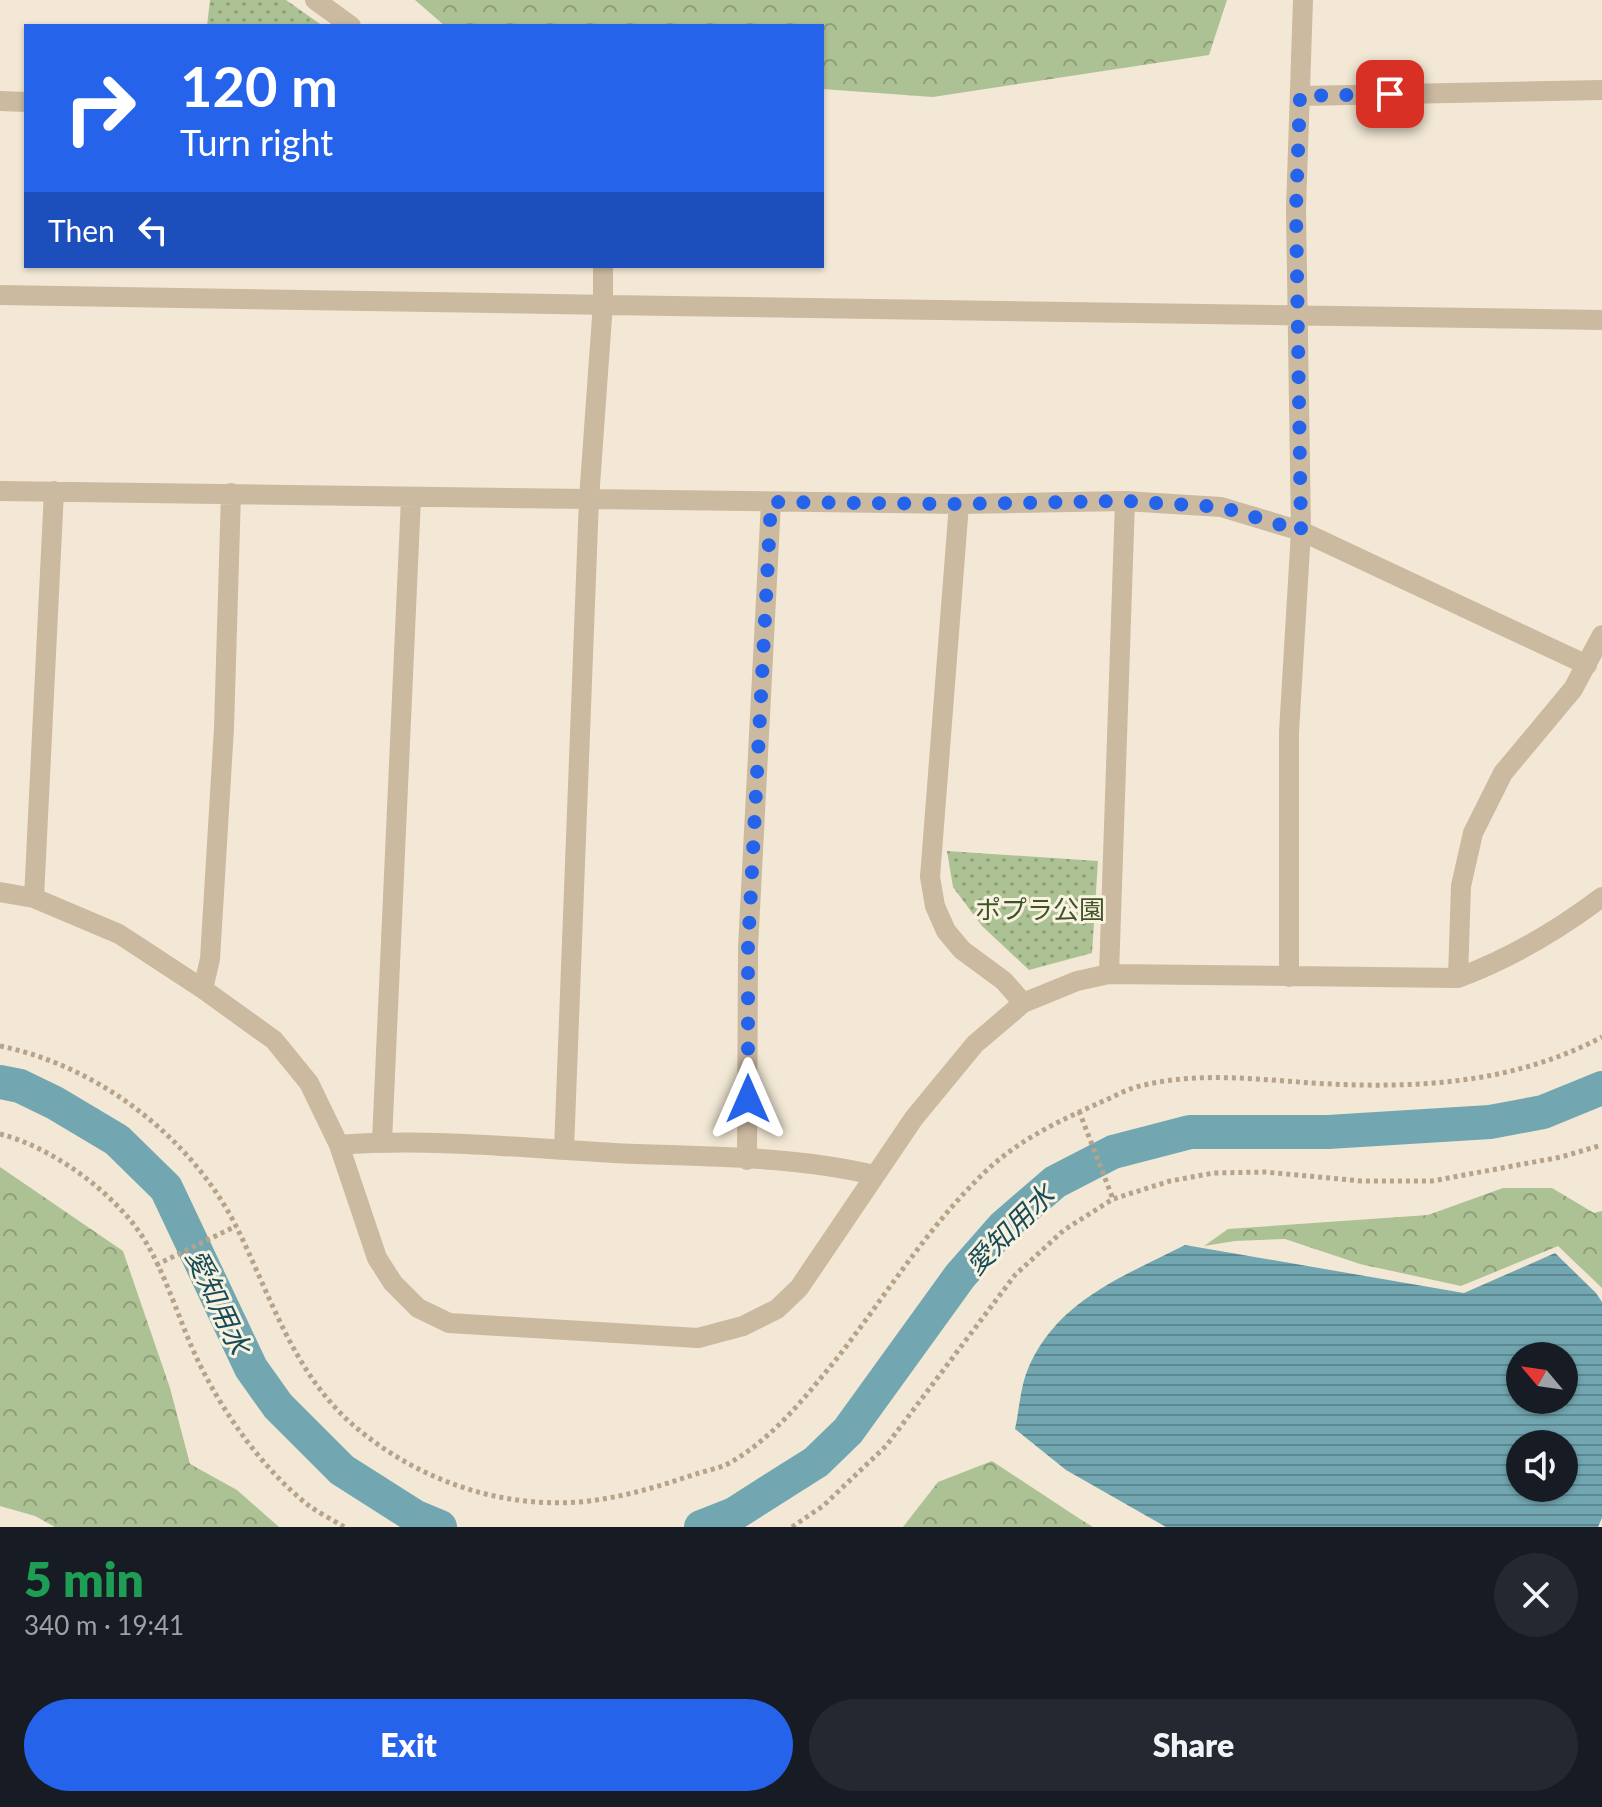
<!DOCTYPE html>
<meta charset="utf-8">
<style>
body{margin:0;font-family:Lato,"Noto Sans JP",sans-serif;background:#242831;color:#f1f3f6;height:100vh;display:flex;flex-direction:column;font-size:30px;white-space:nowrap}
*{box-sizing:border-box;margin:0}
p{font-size:26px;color:#9ea1a6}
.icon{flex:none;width:44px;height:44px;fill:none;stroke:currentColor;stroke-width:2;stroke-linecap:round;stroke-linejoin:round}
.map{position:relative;height:1527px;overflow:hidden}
.details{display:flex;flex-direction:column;background:#171b24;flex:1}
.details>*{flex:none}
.banner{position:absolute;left:24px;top:24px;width:800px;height:244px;border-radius:0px;box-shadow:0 2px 6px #0004;background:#2563eb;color:#fff;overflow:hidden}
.needle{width:52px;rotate:299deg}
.tools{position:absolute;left:1506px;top:1342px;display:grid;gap:16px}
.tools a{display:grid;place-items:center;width:72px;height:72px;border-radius:50%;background:#171b24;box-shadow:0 2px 6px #0004;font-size:40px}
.pin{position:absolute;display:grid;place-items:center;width:68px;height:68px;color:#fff;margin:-34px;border-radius:16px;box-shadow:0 4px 12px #0006}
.me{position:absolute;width:88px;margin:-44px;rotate:0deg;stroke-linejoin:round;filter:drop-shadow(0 0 6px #0008)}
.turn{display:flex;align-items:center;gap:28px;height:168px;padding:0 24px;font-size:36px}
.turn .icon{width:104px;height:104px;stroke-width:2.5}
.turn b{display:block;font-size:56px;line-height:68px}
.then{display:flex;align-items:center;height:76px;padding:0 24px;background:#0003;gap:16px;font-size:30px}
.round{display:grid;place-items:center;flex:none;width:84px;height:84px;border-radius:42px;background:#242831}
.headline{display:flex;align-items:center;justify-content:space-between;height:136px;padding:0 24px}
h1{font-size:48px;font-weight:800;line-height:60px;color:#1e9e55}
.cta{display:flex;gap:16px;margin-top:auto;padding:16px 24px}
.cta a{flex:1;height:92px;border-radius:48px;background:#2563eb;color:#fff;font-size:32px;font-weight:800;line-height:92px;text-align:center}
.cta a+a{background:#242831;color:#f1f3f6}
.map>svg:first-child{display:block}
</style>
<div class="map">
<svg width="1602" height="1527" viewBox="0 0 1602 1527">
<defs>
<pattern id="grass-dots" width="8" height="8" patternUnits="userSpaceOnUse" patternTransform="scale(2)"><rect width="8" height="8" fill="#adc294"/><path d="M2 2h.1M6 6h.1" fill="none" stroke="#8e9e79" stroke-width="1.8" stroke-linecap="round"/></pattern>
<pattern id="forest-crowns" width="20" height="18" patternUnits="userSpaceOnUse" patternTransform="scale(2)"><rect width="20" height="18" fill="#adc294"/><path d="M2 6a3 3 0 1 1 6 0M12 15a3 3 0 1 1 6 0" fill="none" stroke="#8e9e79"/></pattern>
<pattern id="water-rules" width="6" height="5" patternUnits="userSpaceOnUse" patternTransform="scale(2)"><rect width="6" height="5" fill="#72a7b1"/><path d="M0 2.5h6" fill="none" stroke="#5e8890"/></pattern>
</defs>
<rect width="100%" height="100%" fill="#f2e8d5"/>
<path fill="url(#grass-dots)" d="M210 0H286L323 26H207Z
M947 851 1098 861 1092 953 1029 970 982 926 953 887Z"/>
<path fill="url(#forest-crowns)" d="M415 0H1227L1209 55 933 97 822 89V26H445Z
M0 1167 123 1251 170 1388 190 1464 237 1490 279 1527H55L35 1516 0 1506Z
M1503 1188H1552L1594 1213 1602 1211V1288L1558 1246 1461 1286 1360 1264 1285 1239 1235 1241 1204 1246 1228 1229 1428 1215Z
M992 1461 1080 1519 1093 1527H903L938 1482Z"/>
<path fill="url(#water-rules)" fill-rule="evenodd" d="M1185 1245 1464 1293 1555 1253 1596 1293 1602 1302V1518L1598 1527H1166L1066 1470 1015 1429C1019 1412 1020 1391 1026 1374 1053 1302 1122 1277 1185 1245ZM1520 1356H1564V1400H1520ZM1520 1444H1564V1488H1520Z"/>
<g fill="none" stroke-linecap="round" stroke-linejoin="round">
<path stroke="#72a7b1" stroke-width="34" d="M0 1082 20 1086 55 1103 117 1140 166 1188 251 1368 278 1406 342 1470 416 1517 440 1527
M701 1527 734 1514 816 1462 848 1431 960 1276 1004 1226 1055 1182 1113 1152 1190 1132H1328L1490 1122 1543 1112 1602 1088"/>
<path stroke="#b7a38a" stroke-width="5" stroke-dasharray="4 4" stroke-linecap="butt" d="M0 1046C99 1066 192 1138 237 1228 272 1299 295 1378 359 1430 421 1481 500 1508 580 1502 621 1498 657 1487 696 1474 708 1470 722 1468 733 1461 776 1435 807 1395 838 1357 887 1294 929 1225 987 1170 1018 1141 1058 1121 1097 1104 1109 1099 1121 1092 1133 1088 1190 1071 1254 1079 1312 1083 1412 1089 1511 1085 1602 1037
M1079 1111 1113 1199
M0 1134C52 1147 115 1193 144 1239 168 1278 180 1325 201 1367 226 1417 264 1470 308 1505 319 1513 333 1520 344 1527
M156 1265 236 1226
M792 1527 823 1506 886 1446 1015 1275 1064 1230 1113 1199 1170 1181 1214 1173 1265 1172 1361 1181H1432L1561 1157 1602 1145"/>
<path stroke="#cbb9a0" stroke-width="20" d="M315 0 351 26
M1300 96 1602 90
M0 101 26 102
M0 295C534 302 1068 315 1602 320
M0 491 959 504 1125 501 1221 507 1301 531 1587 665
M959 504 930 877 935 906 946 931 962 950 1004 981 1023 1003
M0 892 34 898 119 934 203 989 274 1040 309 1083 339 1145 377 1258 393 1283 418 1308 449 1323 698 1338 743 1326 777 1309 799 1288 914 1118 975 1044 1023 1003 1077 981 1109 974 1458 978C1511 958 1557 931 1602 897
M34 898 54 491
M1109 974 1125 501
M1289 977V732L1301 531 1296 209 1303 0
M1458 978 1461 886 1473 833 1503 773 1573 689 1602 635
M203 989 210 959 224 728 231 493
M382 1141 411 498
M339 1145C431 1138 522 1148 613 1153 698 1157 791 1155 874 1175
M564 1150 589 499 603 303V266
M747 1160 748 948 771 502"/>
</g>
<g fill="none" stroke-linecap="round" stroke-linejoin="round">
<path stroke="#2563eb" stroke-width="14" stroke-dasharray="0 25.2" d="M748 1099V948L771 502 959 504 1125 501 1221 507 1301 531 1296 209 1300 96 1390 94"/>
</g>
<g text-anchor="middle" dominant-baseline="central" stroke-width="6" stroke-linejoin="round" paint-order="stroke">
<g font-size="26" fill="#3e5426" stroke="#faf2e1">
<text x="1040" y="909">ポプラ公園</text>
</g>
<g font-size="28" font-style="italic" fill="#174c58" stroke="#faf2e1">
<text transform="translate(1009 1229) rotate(-45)">愛知用水</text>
<text transform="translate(219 1301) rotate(65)">愛知用水</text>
</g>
</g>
</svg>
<div class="tools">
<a><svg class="needle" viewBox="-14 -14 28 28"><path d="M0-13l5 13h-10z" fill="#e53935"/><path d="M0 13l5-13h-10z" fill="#9ea1a6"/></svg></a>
<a><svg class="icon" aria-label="sound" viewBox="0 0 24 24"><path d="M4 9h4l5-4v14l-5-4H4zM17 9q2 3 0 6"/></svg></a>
</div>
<div class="pin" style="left:1390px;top:94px;background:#d93025"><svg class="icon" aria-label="arrive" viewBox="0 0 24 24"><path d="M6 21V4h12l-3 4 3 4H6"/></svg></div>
<svg class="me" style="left:748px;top:1099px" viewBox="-20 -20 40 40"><path d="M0-17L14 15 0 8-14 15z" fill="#2563eb" stroke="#fff" stroke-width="4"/></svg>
<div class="banner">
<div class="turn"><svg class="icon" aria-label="right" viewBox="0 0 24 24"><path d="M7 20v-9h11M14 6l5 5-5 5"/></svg><div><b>120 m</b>Turn right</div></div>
<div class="then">Then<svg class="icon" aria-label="left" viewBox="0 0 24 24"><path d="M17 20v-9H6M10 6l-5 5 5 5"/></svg></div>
</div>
</div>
<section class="details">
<div class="headline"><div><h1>5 min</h1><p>340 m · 19:41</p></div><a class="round"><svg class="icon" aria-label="close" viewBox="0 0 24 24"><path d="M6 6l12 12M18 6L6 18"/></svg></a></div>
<div class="cta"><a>Exit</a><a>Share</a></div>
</section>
